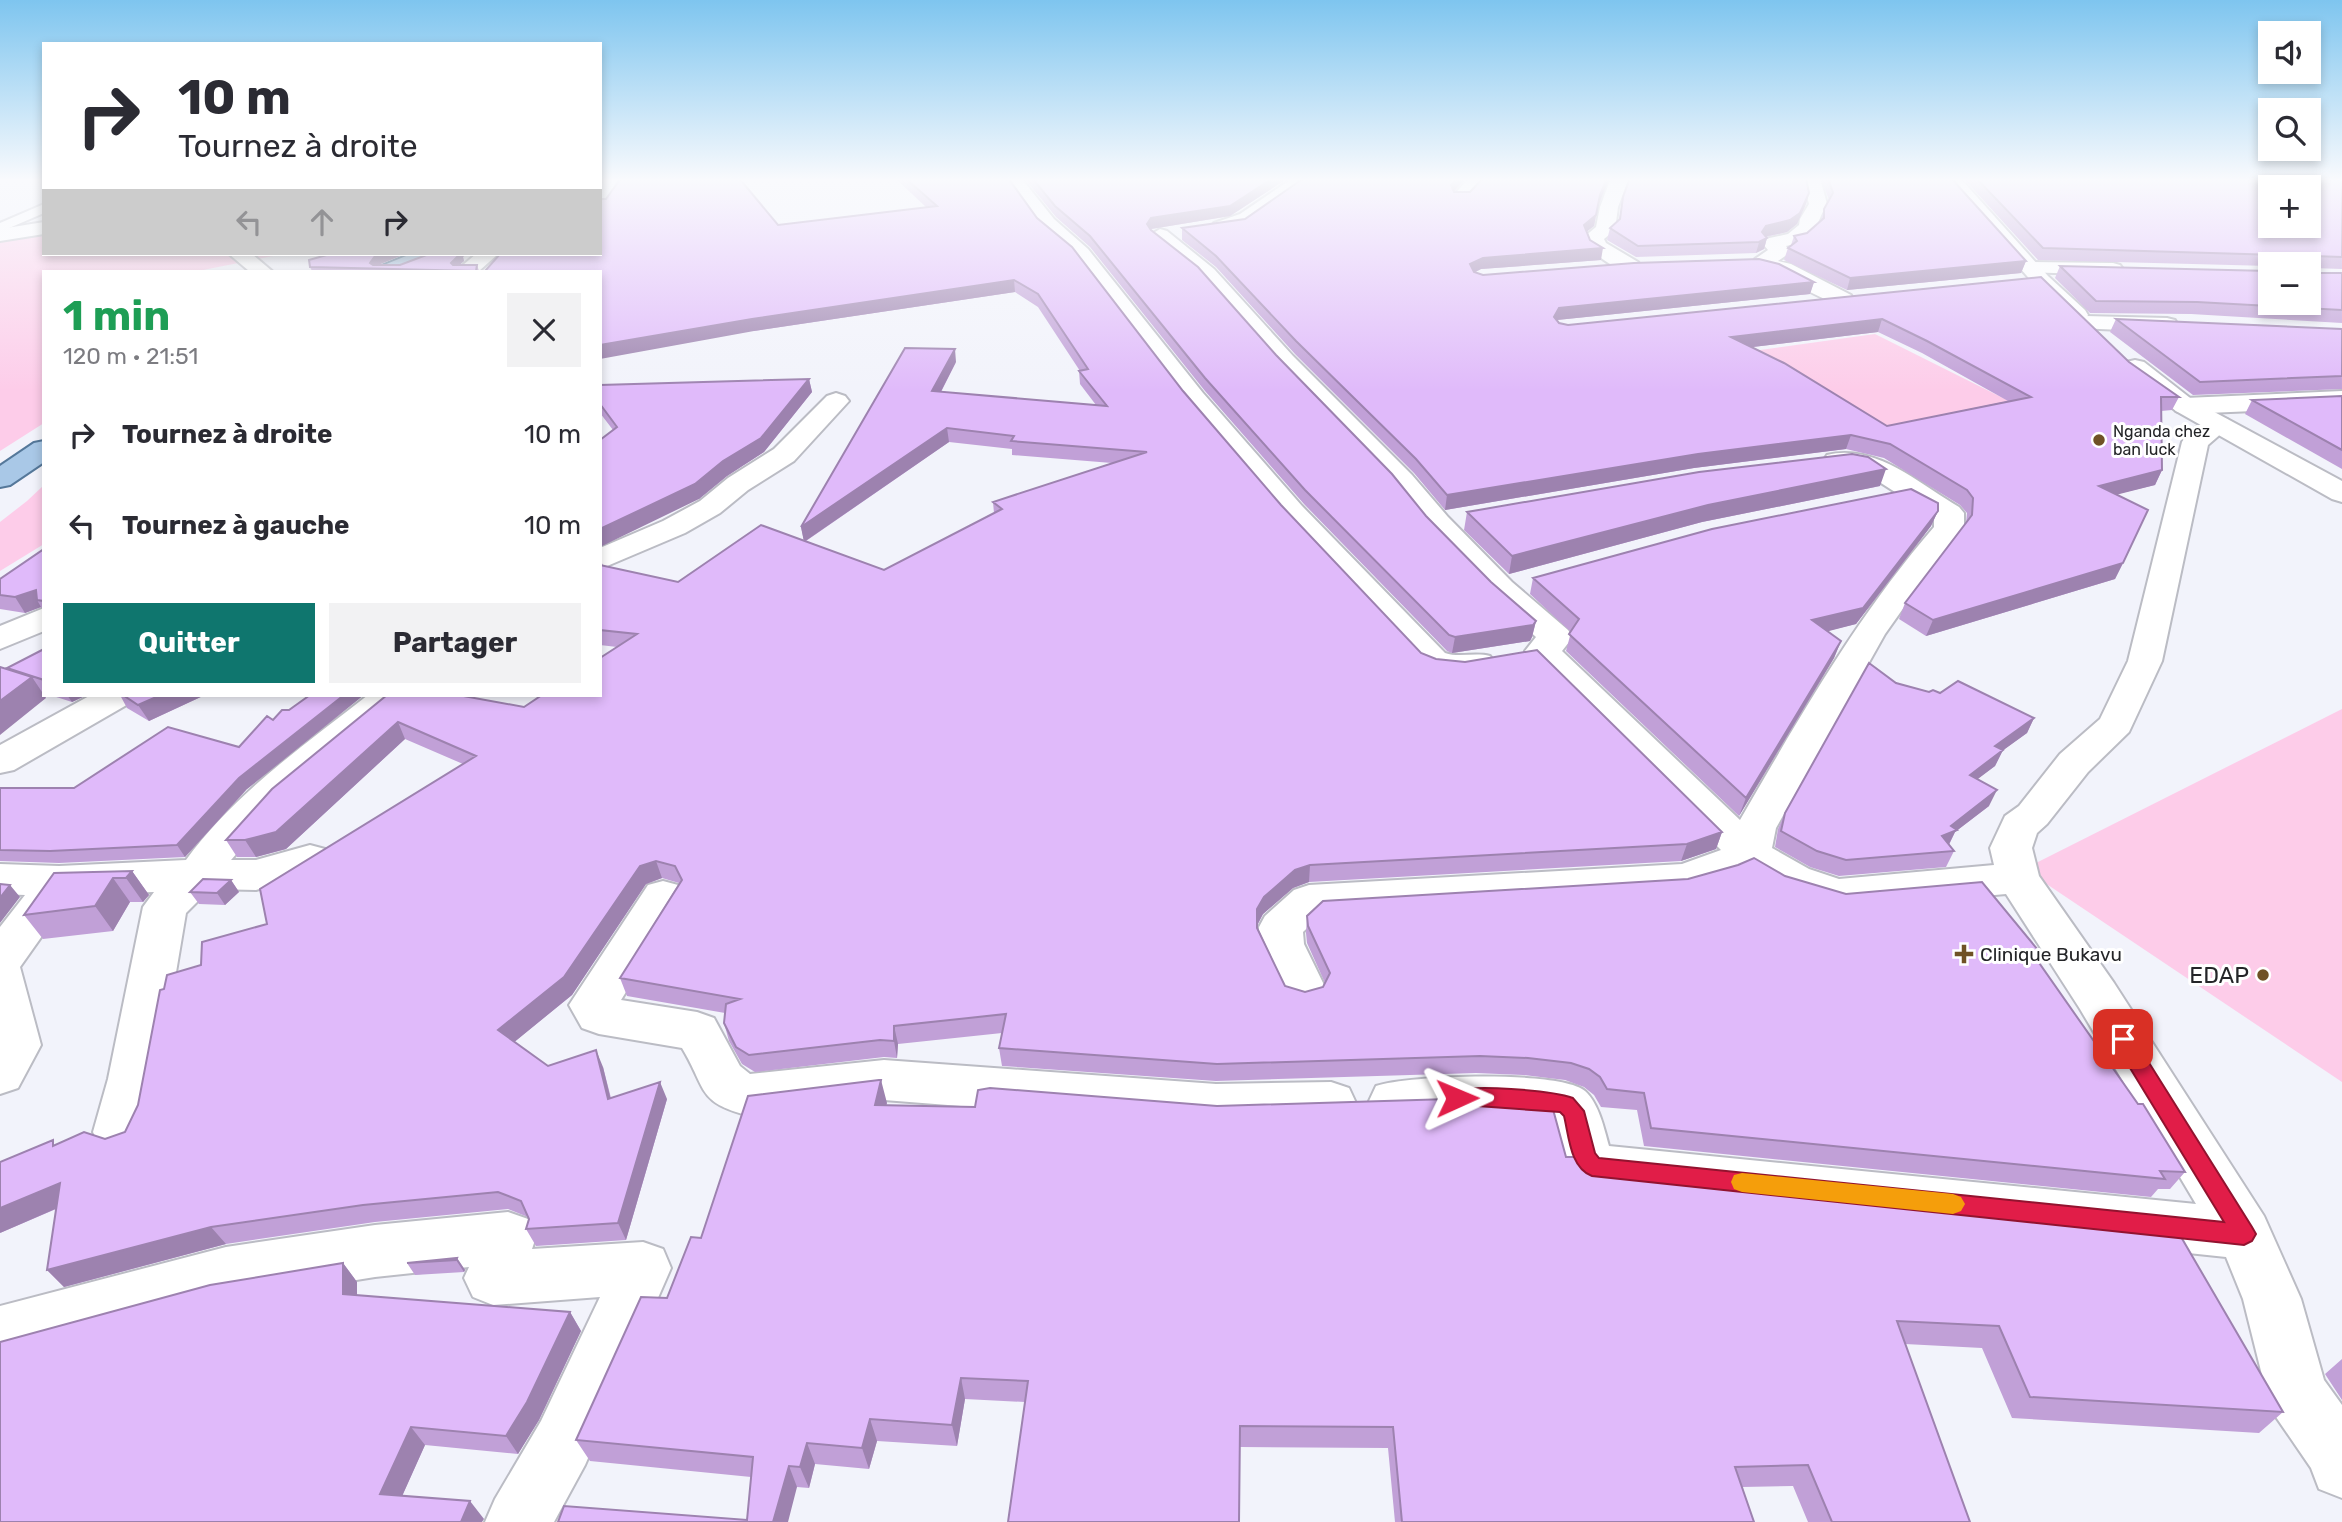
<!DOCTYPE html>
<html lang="fr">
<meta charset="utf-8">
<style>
body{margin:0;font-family:Rubik,sans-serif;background:#f2f2f3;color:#2b2b33;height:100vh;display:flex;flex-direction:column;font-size:26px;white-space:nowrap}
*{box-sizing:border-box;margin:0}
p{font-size:23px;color:#7c7c81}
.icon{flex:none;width:38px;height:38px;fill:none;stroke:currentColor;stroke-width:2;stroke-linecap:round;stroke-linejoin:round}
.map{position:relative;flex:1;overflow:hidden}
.details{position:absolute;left:42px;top:270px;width:560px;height:427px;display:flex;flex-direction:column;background:#fff;border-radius:0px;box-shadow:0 4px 10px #0003}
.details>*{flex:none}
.hud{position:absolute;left:42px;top:42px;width:560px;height:214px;border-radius:0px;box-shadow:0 4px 10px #0003;background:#fff;color:#2b2b33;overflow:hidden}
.buttons{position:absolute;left:2258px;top:21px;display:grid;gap:14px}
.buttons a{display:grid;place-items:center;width:63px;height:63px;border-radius:0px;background:#fff;box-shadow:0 4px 10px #0003;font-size:35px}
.pin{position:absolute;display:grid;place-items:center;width:60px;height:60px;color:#fff;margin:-30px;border-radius:14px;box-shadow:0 4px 10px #0006}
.me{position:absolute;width:77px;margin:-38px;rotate:89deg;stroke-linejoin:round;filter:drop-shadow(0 0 5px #0008)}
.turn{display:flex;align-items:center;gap:24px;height:147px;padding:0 21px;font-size:32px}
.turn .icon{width:91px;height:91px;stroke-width:2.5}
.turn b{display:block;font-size:49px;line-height:60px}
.lanes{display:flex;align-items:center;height:66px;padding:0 21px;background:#0003;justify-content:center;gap:35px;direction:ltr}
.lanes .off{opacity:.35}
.round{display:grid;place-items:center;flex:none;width:74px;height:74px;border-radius:0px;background:#f2f2f3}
.head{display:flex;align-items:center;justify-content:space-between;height:119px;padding:0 21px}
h1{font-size:42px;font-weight:700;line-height:52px;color:#1e9e55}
.cta{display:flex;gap:14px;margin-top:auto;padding:14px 21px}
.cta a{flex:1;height:80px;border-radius:0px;background:#0f766e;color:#fff;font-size:28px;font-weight:700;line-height:80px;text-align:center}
.cta a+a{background:#f2f2f3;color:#2b2b33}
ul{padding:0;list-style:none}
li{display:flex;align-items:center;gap:21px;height:91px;padding:0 21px}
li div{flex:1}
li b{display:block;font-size:26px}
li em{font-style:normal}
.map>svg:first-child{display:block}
</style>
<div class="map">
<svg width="2342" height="1522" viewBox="0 0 2342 1522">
<rect width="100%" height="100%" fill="#f2f3fb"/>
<path fill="#fdcce9" d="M44 232V254H283L198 271H44V423L0 451V238Z
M1875 334 2019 406 1914 447 1746 352Z
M44 485V544L0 571V522L27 501Z
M2342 709V1082L2024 869Z"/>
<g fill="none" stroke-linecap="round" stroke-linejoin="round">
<g stroke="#bbbcc4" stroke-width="4">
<path id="service" d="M44 204V213L0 232V223Z"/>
</g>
<g stroke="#bbbcc4" stroke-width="4">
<path id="minor" d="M1003 178H1021L1054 219 1088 249 1203 393 1302 506 1445 653C1459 658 1475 652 1490 656L1495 663 1490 670 1444 677 1421 667 1282 518 1185 403 1074 257 1040 227Z
M1293 178H1314L1254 222 1221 233 1211 227 1214 223 1240 214Z
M1469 178H1488L1467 201H1455L1452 197Z
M1611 178H1629L1618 207 1615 230 1604 239 1606 243 1638 262 1641 266 1638 270C1620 275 1590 254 1584 237L1596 227 1600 207Z
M1802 178H1820L1827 204C1813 228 1819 239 1786 246L1791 252 1778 261 1791 264 1851 295 1854 300 1851 305C1831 309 1784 274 1760 268L1755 259 1768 250 1762 243 1765 239 1788 234 1799 225 1800 219 1809 204Z
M44 222V234L0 241V229Z
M1160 229 1167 231 1214 269 1293 356 1412 475 1448 517 1512 582 1568 630 1573 637 1562 651 1740 820C1799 718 1857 616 1934 527V517L1867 474 1857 470 1827 467 1823 461 1827 455C1876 443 1919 484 1959 507L1964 513V528L1931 569 1885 634 1776 828 1772 848 1809 869 1839 879 1994 865 1990 848 2005 816 2019 806 2060 754 2100 719 2128 661 2182 442C2191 428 2210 415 2227 419L2231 425 2208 445 2162 661 2129 732 2088 772 2047 824 2037 833 2032 848 2039 876 2114 983 2264 1216 2301 1299 2324 1380 2342 1405V1498L2319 1489 2311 1468 2276 1417 2267 1395 2243 1299 2226 1257 1593 1190 1574 1183 1559 1151 1551 1124 1476 1118 1394 1122 1376 1116 1369 1101 1376 1086C1408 1075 1561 1070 1585 1091 1599 1104 1604 1128 1609 1146L2196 1204 2080 1009 2006 894 1839 909 1779 891 1748 872 1731 880 1682 894 1320 916 1303 932 1304 944 1326 989 1320 1002 1303 1007 1286 1002 1258 944 1259 927 1265 916 1294 890 1309 885 1682 864 1721 850 1530 658 1525 651 1536 637 1490 596 1426 529 1392 487 1277 366 1200 277 1153 239 1150 235Z
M229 254H252L272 271H249Z
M476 254H498L479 271H456Z
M2031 262 2113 263 2120 265 2123 269 2120 273 2113 275 2024 272 2021 268 2024 264Z
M2085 316 2167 318 2175 320 2178 325 2175 330 2167 332 2077 328 2074 323 2077 318Z
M2342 391V407L2185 414 2176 411 2172 406 2176 401 2185 398Z
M836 393 845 396 849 401 794 461 748 490 720 513 685 533 600 569V548L663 521 700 501 728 478 774 449 827 396Z
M44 608V631L0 649V626Z
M91 695H135L130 703 14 770 0 773V745Z
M368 695H408L403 703 280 804 231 860H256L310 845 325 849 331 859 325 869 256 890 210 889 186 913 158 1079 145 1132 137 1148 119 1154 101 1148 93 1132 108 1079 143 907 154 892 71 895 20 967 41 1045 18 1088 0 1094V927L25 895 0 894V864L59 866 186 860C235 793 303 746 368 695Z
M663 881 678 885 685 896 621 1000 697 1012 714 1018 740 1066 750 1074 884 1060 1216 1084 1331 1082 1349 1088 1356 1103 1349 1118 1331 1124 1216 1126 884 1100 754 1117C696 1103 708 1091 682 1048L599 1034 582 1028 569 1005 648 885Z
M508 1212 528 1219 536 1237 532 1249 643 1242 663 1249 671 1268 585 1465 554 1522H485L495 1499 541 1421 600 1297 493 1305 473 1297 464 1278 469 1267 375 1277 226 1301 0 1364V1306L226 1247 375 1225Z"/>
</g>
<g stroke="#bbbcc4" stroke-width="4">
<path id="tertiary" d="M1941 178H1960L2048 276 2085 310 2088 315 2085 320H2069L2034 284Z
M2135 360 2144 362 2194 401 2342 481V502L2332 499 2176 411 2126 372 2123 367 2126 362Z"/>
</g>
<g stroke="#55789a" stroke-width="4">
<path id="primary" d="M411 254H438L435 258 403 271H376L379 267Z
M44 441V462L10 485 0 487V466L34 443Z"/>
</g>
<use href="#service" fill="#fff" fill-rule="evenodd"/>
<use href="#minor" fill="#fff" fill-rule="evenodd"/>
<use href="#tertiary" fill="#fff" fill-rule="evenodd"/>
<use href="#primary" fill="#a9c8e7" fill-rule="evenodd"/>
</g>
<path fill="#c1a0d7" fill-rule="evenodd" d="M895 178H1008L1037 218 1183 391 1281 505 1421 653 1722 832 1716 849 1681 861 1309 882 1293 888 1263 914 1257 926 1285 986 1305 992 1323 987 1325 983 1307 943 1306 933 1307 916 1785 876 2038 950 2034 956 2185 1172 2170 1189H2158L2151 1197 1644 1146 1637 1110 1601 1107 1594 1095 1584 1087 1565 1080 1523 1075 1476 1073 1216 1081 1002 1066 999 1048 1002 1033 898 1044 897 1058 884 1057 755 1072 742 1064 729 1041 724 1023 725 1013 627 996 620 978 679 883 662 878 646 884 572 995 514 1042 548 1066 603 1067 611 1098 667 1099 626 1240 536 1246 526 1229 529 1219 528 1217 508 1209 375 1222 226 1244 64 1287 47 1270 56 1209 0 1233 57 1145 105 1139 125 1132 138 1105 164 989 267 924 463 764 405 739 286 849 256 857H237L226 840 387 695 524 707 617 647 600 645V557L603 566 678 582 804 541 801 527 956 362 941 392 1096 405 1080 384 1079 371H1080L1038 307 1015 292 754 331 778 225 927 208ZM949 442 1012 449V455L1112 463 993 502 994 513 884 570 806 541Z
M1024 178H1288L1230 216 1151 229 1276 355 1426 516 1491 582 1536 621 1532 637 1530 641 1452 653 1447 651 1304 504 1205 391 1090 247 1056 217Z
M1304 178H1466L1454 192 1598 206 1594 226 1586 232 1601 260 1481 269 1475 272 1483 275 1814 282 1810 294 1557 320 1559 323 1568 325 2041 277 2129 362 2179 397 2172 410 2161 411 2162 470 2155 485 2117 494 2123 563 2115 579 1926 636 1899 619 1905 603 1966 523 1967 513 1960 505 1884 458 1846 449 1694 468 1445 510 1414 473 1295 354 1216 267 1182 240V228L1245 219ZM1878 332 1922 353 2008 401 1887 426 1752 347Z
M1821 178H1951L2026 261 2021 273 1847 290 1784 260 1788 248 1791 245 1794 236 1807 233 1821 221 1824 209 1829 200Z
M1963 178H2342V269L2312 268V270L2314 273 2342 274V323L2191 314 2090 313 2055 278 2060 266 2270 303 2308 264H2270V266L2038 260Z
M1809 193 1806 204 1797 224 1787 232 1766 237 1767 238 1764 249 1756 253 1636 257 1607 240 1610 228 1619 220 1623 197Z
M330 254H405L378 265H400L463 257 464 261 459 265H477L479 271H312L310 267Z
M2116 319 2342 329V389L2193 395 2110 332Z
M809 379 812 392 764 452 727 476 699 499 613 430 600 413V385Z
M2342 396V469L2245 414 2252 400Z
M1880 486 1702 522 1509 574 1464 530 1467 512Z
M1938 511 1931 526 1856 624 1827 631 1841 641 1834 658 1739 816 1566 651 1571 632 1530 594 1533 578Z
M44 549V611L41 607 25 613 0 609V579Z
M44 649V693L42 692 46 698 8 669Z
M1896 683 1929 692 1940 693 2034 718 2027 733 2003 750 1995 766 1977 779 1989 806 1955 832 1949 845 1954 851 1946 867 1839 876 1810 867 1775 847 1778 829 1785 813Z
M50 695H87L72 702Z
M120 695H205L149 721 127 708Z
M0 788 246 790 185 857 59 863 0 861Z
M132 871 149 895 143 902H130L113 931 43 939 24 915 54 873Z
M231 880 239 892 225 905 199 904 190 892Z
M887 1103 886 1105 1566 1157 2283 1412 2259 1433 2012 1418 1982 1348 1905 1344 1970 1522H1808L1793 1486 1742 1487 1754 1522H1395L1388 1448 1240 1447 1013 1490 1025 1402 965 1399 957 1446 877 1441 869 1469 815 1464 809 1488 797 1487 747 1520 751 1477 590 1461 576 1440 667 1298 701 1238Z
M457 1258 465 1270 464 1272 415 1275 407 1263Z
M343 1263 357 1282V1295L570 1312 581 1331 539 1420 518 1454 425 1445 402 1496 484 1519 0 1522Z
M2342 1359V1400L2325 1374Z"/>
<path fill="#9d82af" d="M1273 178H1288L1230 216 1151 229 1147 224 1151 218Z
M1458 178H1466L1450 195 1451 185Z
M1607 178H1610L1598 206 1600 195Z
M1809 193 1806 204 1797 224 1787 232 1763 237 1767 238 1764 249 1756 253 1762 232 1766 226Z
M1596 215 1594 226 1581 236 1584 225Z
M1603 248 1601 260 1481 269 1468 276 1470 264 1483 258Z
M381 254H405L378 265 375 269 370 263 375 256Z
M457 254H467L463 257 464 261 453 271 451 263Z
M2026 261 2021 273 1847 290 1850 278Z
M1014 280 1015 292 754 331 600 359V345L752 319Z
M1814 282 1810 294 1557 320 1554 317 1559 308Z
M1882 319 1878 332 1728 350 1731 337Z
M955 349 956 362 934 405 932 391Z
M809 379 812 392 764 452 727 476 699 499 600 547V529Z
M947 428 949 442 804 542 801 527Z
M1851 435 1846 449 1694 468 1445 510 1447 495 1698 454Z
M1886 469 1880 486 1702 522 1509 574 1512 556 1708 505Z
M2162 470 2155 485 2092 501 2099 486Z
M1938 511 1931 526 1856 624 1806 637 1812 620Z
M2123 563 2115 579 1926 636 1933 620Z
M36 590 37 600 41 607 25 613 15 597Z
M1536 621 1532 637 1530 641 1452 653 1455 637Z
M1841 641 1834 658 1739 816 1746 798Z
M32 677 46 698 0 735V701Z
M67 695H87L72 702Z
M161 695H205L149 721 138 705Z
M344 695H364L246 790 185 857 177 845 239 778Z
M2034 718 2027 733 1987 762 1995 746Z
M398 722 405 739 286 849 256 857 245 840Z
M2003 750 1995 766 1962 791 1970 775Z
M1997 790 1989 806 1955 832 1948 846 1942 836 1951 826Z
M1722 832 1716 849 1681 861 1687 844Z
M656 861 662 878 646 884 572 995 507 1048 498 1030 640 866Z
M1310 865 1309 882 1293 888 1263 914 1256 927 1257 909 1264 897 1295 870Z
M132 871 149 895 143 902 126 878Z
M113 878 130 902 113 931 95 906Z
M231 880 239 892 225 905 217 893Z
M10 885 20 897 0 923V898Z
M894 1026 898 1044 897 1058 894 1041Z
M596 1050 603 1067 615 1117 608 1099Z
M881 1080 887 1103 880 1128 875 1105Z
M660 1082 667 1099 626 1240 618 1223Z
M60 1183 76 1200 0 1233V1208Z
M211 1227 226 1244 64 1287 47 1270Z
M457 1258 465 1270 464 1272 456 1260Z
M343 1263 357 1282V1313L343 1294Z
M570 1312 581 1331 539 1420 518 1454 506 1436Z
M961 1378 965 1399 957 1446 952 1425Z
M870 1419 877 1441 869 1469 862 1448Z
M411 1427 425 1445 395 1512 380 1494Z
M807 1443 815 1464 809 1488 800 1467Z
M789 1466 797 1487 788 1522H773Z
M470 1501 484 1519 482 1522H461Z"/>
<path fill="#e0bafa" stroke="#9d82af" stroke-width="2" fill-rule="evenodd" d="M621 178H739L778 225 937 206 905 178H1008L1037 218 1072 247 1183 391 1281 505 1421 653 1436 659 1465 662 1537 650 1722 832 1687 844 1310 865 1295 870 1264 897 1257 909V928L1285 986 1305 992 1323 987 1330 973 1308 926 1307 916 1323 901 1688 879 1738 865 1754 858 1785 876 1846 894 1982 882 2038 950H2030L2138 1104H2143L2185 1172 2160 1171 2165 1179 1651 1128 1644 1093 1607 1089 1600 1077 1589 1069 1571 1063 1528 1058 1480 1056 1217 1064 999 1048 1006 1014 894 1026V1041L880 1040 749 1055 736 1047 724 1023 726 1004 740 999 620 978 682 880 675 866 656 861 640 866 564 977 498 1030 548 1066 596 1050 608 1099 660 1082 618 1223 526 1229 529 1219 521 1201 498 1192 363 1205 211 1227 47 1270 60 1183 0 1208V1162L53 1140V1146L84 1132 105 1139 125 1132 138 1105 160 990 164 989 167 975 201 965 202 942 267 924 260 889 476 756 398 722 276 832 245 840H226L272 789 387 695H458L524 707 542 695H600V658L637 634 600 630V565L678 582 761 525 884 570 1002 509 993 502 1147 452 1011 441 1014 436 947 428 801 527 905 348 955 349 932 391 1107 406 1079 371 1088 369 1038 294 1014 280 752 319 600 345V271H485L500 254H600V199H606Z
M1032 178H1273L1230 206 1151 218 1147 224 1151 230 1198 267 1276 355 1392 474 1426 516 1491 582 1536 621 1533 625 1455 637 1449 635 1305 490 1205 378 1090 236 1055 206Z
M1304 178H1458L1451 185 1454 192H1470L1483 178H1607L1600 195 1596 215 1584 225 1590 240 1603 248 1483 258 1470 264 1474 272 1483 275 1634 263 1759 259 1779 264 1814 282 1559 308 1554 317 1559 323 1568 325 2041 277 2129 362 2179 397H2161L2162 470 2099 486 2148 510 2123 563 1933 620 1905 603 1972 515 1973 498 1967 490 1890 444 1851 435 1698 454 1447 495 1416 459 1296 341 1216 256 1182 228 1245 219ZM1882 319 1927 341 2031 397 1887 426 1784 363 1731 337Z
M1630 178H1806L1809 193 1800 213 1790 220 1766 226 1762 232 1767 238 1759 242 1638 246 1610 228 1620 219 1623 197Z
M1828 178H1951L2026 261 1850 278 1788 248 1797 241 1794 236 1807 233 1824 218V209L1833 193Z
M1976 178H2342V257L2314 256 2312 258V270L2314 273H2342V310L2197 302 2096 301 2060 266 2270 271V303H2308V264H2279L2278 255 2043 248ZM2270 187H2308V226H2270Z
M330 254H381L375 256 370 263 373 265H400L429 254H460L451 263 453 265H477L476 271 310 267 309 260Z
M2116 319 2342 329V376L2200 382Z
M809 379 761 438 723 461 695 484 600 529V440L617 427 600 404V385Z
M2342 396V450L2252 400Z
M1852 454 1868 457 1886 469 1708 505 1512 556 1467 512 1699 472Z
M1911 489 1938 503V511L1863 608 1812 620 1841 641 1746 798 1569 634 1579 619 1533 578 1712 529Z
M44 549V601L37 600 36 590 15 597 0 595V579Z
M44 649V680L7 668Z
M1869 663 1896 683 1929 692 1933 690 1940 693 1958 681 2034 718 1995 746 2003 750 1970 775 1997 790 1951 826 1957 830 1942 836 1954 851 1846 860 1817 851 1781 831 1785 813Z
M0 667 32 677 0 701Z
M123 695H161L138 705Z
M310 695H344L239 778 177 845 50 851 0 850V788H74L168 727 239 747 267 716 273 720 282 710H289Z
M132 871 126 878H113L95 906 24 915 54 873Z
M203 879 231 880 217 893 190 892Z
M0 884 10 885 0 898Z
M879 1080H881L875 1105 975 1107 978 1090 990 1088 1217 1106 1482 1098 1551 1102 1566 1157H1578L1601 1170 2177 1230 2283 1412 2030 1397 1999 1326 1897 1321 1970 1522H1832L1808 1465 1735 1467 1754 1522H1402L1393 1427 1240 1426 1239 1522H1008L1028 1381 961 1378 952 1425 870 1419 862 1448 807 1443 800 1467 789 1466 773 1522H558L564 1506 747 1520 753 1457 576 1440 641 1297 667 1298 691 1237 701 1238 748 1096Z
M457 1258 456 1260 407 1263Z
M343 1263V1294L570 1312 527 1402 506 1436 411 1427 380 1494 470 1501 461 1522H0V1342L210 1285Z"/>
<linearGradient id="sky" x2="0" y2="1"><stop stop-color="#7ec5ef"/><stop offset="0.46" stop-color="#f9fafd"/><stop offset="1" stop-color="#f9fafd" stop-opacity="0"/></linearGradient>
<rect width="2342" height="391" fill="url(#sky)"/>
<path fill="#e11d48" stroke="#92132f" stroke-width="2" d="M2123 1031 2131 1034 2252 1227 2256 1234 2252 1241 2244 1245 1592 1176C1570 1168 1569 1136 1564 1116L1560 1112 1450 1104 1447 1098 1450 1092C1471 1084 1551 1090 1573 1098L1584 1111 1595 1153 1599 1158 2224 1222 2116 1045 2113 1039 2116 1034Z"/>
<path fill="#f59e0b" d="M1742 1173 1953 1194 1961 1197 1965 1204 1961 1211 1953 1214 1742 1192 1734 1189 1731 1182 1734 1175Z"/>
<g fill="#6f5125" stroke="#fff" stroke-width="2.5">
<circle cx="2099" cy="440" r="7"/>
<path d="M1960.5 943.5h7v7h7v7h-7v7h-7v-7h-7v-7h7z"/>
<circle cx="2263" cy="975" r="7"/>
</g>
<g text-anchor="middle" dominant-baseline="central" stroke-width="6" stroke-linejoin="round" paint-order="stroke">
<g font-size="16" fill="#242528" stroke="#fff" text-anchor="start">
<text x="2113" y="431">Nganda chez<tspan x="2113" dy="18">ban luck</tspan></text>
</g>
<g font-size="19" fill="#242528" stroke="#fff" text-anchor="start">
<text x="1980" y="954">Clinique Bukavu</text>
</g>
<g font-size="23" fill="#242528" stroke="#fff" text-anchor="end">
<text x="2249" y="975">EDAP</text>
</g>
</g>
</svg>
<div class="buttons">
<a><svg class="icon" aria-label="sound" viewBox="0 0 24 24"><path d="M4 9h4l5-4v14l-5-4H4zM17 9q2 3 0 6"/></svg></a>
<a><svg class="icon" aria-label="search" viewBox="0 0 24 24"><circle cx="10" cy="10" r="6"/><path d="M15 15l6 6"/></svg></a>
<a>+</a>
<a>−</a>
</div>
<div class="pin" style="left:2123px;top:1039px;background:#d93025"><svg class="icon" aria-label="arrive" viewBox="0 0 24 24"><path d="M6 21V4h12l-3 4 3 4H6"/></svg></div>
<svg class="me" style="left:1457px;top:1098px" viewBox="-20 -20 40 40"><path d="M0-17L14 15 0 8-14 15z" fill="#e11d48" stroke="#fff" stroke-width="4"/></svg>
<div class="hud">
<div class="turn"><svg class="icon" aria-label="right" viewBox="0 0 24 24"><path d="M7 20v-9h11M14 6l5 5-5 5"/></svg><div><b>10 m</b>Tournez à droite</div></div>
<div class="lanes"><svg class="icon off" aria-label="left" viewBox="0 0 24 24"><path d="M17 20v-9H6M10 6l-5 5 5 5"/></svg><svg class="icon off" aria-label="ahead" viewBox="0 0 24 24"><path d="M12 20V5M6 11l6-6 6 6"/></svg><svg class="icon" aria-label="right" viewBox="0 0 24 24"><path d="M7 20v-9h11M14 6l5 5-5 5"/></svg></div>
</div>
<section class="details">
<div class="head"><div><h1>1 min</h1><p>120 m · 21:51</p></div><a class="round"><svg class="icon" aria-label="close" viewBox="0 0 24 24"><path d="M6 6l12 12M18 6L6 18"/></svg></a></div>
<ul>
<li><svg class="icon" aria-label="right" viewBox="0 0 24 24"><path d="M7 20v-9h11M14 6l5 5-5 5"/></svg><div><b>Tournez à droite</b></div><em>10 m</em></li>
<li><svg class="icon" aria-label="left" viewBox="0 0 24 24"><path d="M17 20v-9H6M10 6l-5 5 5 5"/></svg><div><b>Tournez à gauche</b></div><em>10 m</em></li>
</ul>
<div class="cta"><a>Quitter</a><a>Partager</a></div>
</section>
</div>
